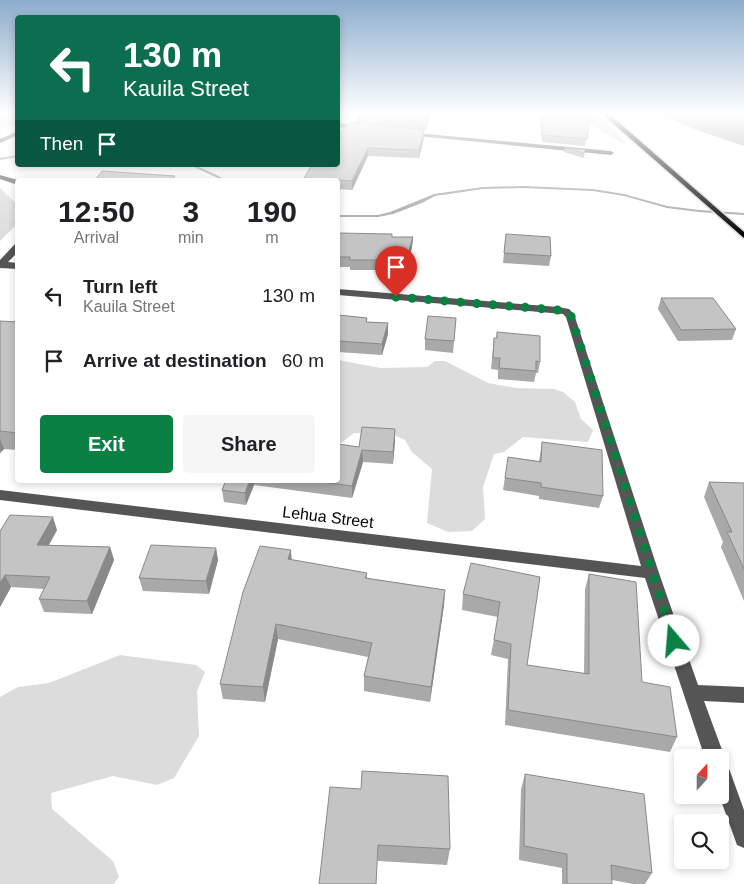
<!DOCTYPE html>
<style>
body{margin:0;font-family:Arial,sans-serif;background:#f6f6f6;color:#202124;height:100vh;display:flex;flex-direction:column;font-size:19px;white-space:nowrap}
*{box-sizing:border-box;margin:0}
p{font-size:16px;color:#757577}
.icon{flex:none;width:28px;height:28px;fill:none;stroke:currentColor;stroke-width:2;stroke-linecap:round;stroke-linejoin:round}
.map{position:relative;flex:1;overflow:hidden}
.panel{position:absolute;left:15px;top:178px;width:325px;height:305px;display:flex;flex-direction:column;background:#fff;border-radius:5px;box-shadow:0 2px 8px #0003}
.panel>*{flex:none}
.banner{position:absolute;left:15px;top:15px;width:325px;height:152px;border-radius:5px;box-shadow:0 2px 8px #0003;background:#0b6e4f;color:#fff;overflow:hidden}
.needle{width:32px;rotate:21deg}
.tools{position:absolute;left:674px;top:749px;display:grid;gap:10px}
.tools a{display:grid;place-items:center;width:55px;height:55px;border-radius:5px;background:#fff;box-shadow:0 2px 8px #0003;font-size:25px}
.pin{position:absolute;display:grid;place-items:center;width:42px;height:42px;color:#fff;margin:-51px -21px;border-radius:50% 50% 50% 0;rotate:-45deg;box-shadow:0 0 5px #0007}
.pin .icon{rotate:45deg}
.me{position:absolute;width:55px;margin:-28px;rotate:342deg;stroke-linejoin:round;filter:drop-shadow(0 0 4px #0008)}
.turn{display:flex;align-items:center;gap:18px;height:105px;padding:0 25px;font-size:22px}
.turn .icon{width:65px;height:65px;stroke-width:2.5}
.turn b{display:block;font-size:35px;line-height:42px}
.then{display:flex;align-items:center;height:48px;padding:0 25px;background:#0003;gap:10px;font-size:19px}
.eta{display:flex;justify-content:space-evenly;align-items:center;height:85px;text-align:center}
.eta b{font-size:30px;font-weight:800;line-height:35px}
.button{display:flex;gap:10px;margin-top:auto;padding:10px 25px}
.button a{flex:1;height:58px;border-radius:5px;background:#0b8043;color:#fff;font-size:20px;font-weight:800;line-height:58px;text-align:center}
.button a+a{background:#f6f6f6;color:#202124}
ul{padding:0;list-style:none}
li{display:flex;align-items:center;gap:15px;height:65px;padding:0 25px}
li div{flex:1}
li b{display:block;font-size:19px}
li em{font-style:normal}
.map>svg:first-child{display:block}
</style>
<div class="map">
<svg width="744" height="884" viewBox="0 0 744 884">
<rect width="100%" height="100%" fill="#fff"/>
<path fill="#dcdcdc" d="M0 113H17V124L0 129Z
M508 113H594L611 126 628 146 602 132 580 116Z
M0 188 18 205 17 224 0 241Z
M338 360 381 368 427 367 435 361H445L488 383 516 388 554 389 563 392 575 402 581 419 593 430 588 442 523 437 504 452 494 454 483 487 485 519 472 531 448 532 427 523 432 469 412 452 405 440 396 436 354 433 341 443H338Z
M120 655 196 665 205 672 197 691 199 736 174 778 157 785 113 776 51 793 52 809 113 861 119 877 114 884H0V697L18 687 49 683Z"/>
<path fill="#a3a3a3" d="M655 113H744V146L702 132Z"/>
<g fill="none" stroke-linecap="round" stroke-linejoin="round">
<path fill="#a3a3a3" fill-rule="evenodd" d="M18 155V157L0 160V158Z
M190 165H195L227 180H222Z
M523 186 593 189 624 194 667 206 699 210 744 213V215L699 212 667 208 624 196 593 191 523 188 483 189 435 196 422 203 393 214 378 217H338V215H378L390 212 434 194 483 187Z"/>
<g stroke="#dbdbdb" stroke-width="3">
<path id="major" d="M601 113H608L744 232V238Z"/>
</g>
<path fill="#555" fill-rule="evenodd" d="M338 123 362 126 365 128 362 130 338 127Z
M18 131V135L0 143V139Z
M405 132 611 151 614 153 611 155 407 135Z
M0 175 18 180V185L0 179Z
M15 244H18V252L8 262 18 263V269L0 268V260Z
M338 289 558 307 569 309 574 314 659 573 698 685 744 687V703L704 701 725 758 723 762 727 763 744 810V848L737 845 719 795 720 758H705L645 578 0 500V490L641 566 566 317 563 314 338 295Z"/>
<use href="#major" fill="#000" fill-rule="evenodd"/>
</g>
<path fill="#a9a9a9" d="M359 113H430L426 130H424V138L419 158 368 156 352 190 338 189V180H304V178L311 167 294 165H338L357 123V116Z
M541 113 590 115 585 146 542 142 540 119Z
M565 148 585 150 584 158 564 152Z
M338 233 392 237H413L412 247 406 270H350V267H338Z
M506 234 551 256 549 266 503 263Z
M661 298 736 329 732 340 678 341 658 309Z
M338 315 367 318V322L388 323V334L382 355 338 352Z
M456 318 453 353 425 350V339Z
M0 321 18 322V450L4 449 0 453Z
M497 332 540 362 538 373H536L534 382 498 379V370L491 369 494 338H496Z
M395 429V441L393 464 363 462 352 498 254 485 246 505 224 502 222 490 226 480H338L359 447Z
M542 442 603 496 599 508 539 499V496L503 490 508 457 539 461Z
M709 482 744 483V601L721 547 723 542 704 497Z
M57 530 49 545 110 547 114 560 92 614 44 612 39 599 44 589 11 587 0 607V531Z
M216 548 218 560 209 594 143 591 139 578Z
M292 560 367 573V578L445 590 444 605 430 702 364 691V676L368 657 278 639 265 702 223 699 220 684Z
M589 574 642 682 677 737 670 752 505 725 508 659 491 655 498 617 462 610 463 594 540 577 527 665 584 674 585 589Z
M525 774 652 873 645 884H633L612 880V884H562V868L519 860 521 789Z
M330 787 450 849 447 865 378 861Z"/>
<path fill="#898989" d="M429 113H430L426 130V122Z
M424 130V138L419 158V150Z
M368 148V156L352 190V181Z
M413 237 412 247 406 270V260Z
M388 323V334L382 355V344Z
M395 429V441L393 464V452Z
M0 439 4 449 0 453Z
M362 450 363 462 352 498V486Z
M250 480H254V485L246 505 245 493Z
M53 517 57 530 42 557 37 545Z
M110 547 114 560 92 614 87 601Z
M216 548 218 560 209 594 206 581Z
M291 550 292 565 288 559Z
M5 575 11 587 0 607V583Z
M445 590 444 605 430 702 431 687Z
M276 624 278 639 265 702 263 687Z"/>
<path fill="#c4c4c4" stroke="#898989" d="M359 113H429L426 122 357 116Z
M541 113H558L590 115 587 139 543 135Z
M350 122 424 130 419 150 368 148 352 181 304 178 312 165H338V135Z
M565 148 585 150 584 153Z
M102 171 175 176 172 180H95Z
M338 233 392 234V237H413L406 260H350V257H338Z
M506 234 550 237 551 256 504 253Z
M661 298H713L736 329 681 330Z
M338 315 367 318 366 322 388 323 382 344 338 341Z
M428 316 456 318 454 341 425 339Z
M0 321 18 322V433L0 431Z
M497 332 540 336V362L536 361V371L499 368 500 358H493L494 338H497Z
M362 427 395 429 393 452 362 450 352 486 308 480H338V444L359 447Z
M542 442 602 450 603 496 541 487V483L505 478 508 457 541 462Z
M226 480H250L245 493 222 490Z
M709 482 744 483V569L727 532H732Z
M10 515 53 517 37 545 110 547 87 601 39 599 50 577 5 575 0 583V531Z
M151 545 216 548 206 581 139 578Z
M260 546 291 550 288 559 367 573 365 578 445 590 431 687 364 676 372 643 276 624 263 687 220 684 243 592Z
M471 563 540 577 527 665 589 674V574L636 582 642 682 670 687 677 737 508 710 511 644 494 640 500 602 463 594Z
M362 771 448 776 450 849 378 845 376 884H319L330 787 361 789Z
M525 774 644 794 652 873 611 865 612 884H567V854L524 846Z"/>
<linearGradient id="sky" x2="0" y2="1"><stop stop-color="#8cadcc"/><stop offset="0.48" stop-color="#fff"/><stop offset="1" stop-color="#fff" stop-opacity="0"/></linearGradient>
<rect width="744" height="237" fill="url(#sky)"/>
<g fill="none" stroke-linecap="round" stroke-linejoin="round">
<path stroke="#0b8043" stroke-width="9" stroke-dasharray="0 16.2" d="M396 297 558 310 566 311 571 316 674 641"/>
</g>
<g text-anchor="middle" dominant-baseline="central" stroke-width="4" stroke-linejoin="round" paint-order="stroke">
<g font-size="16" fill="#000" stroke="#fff">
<text transform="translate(328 517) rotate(7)">Lehua Street</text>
</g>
</g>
</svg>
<div class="tools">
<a><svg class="needle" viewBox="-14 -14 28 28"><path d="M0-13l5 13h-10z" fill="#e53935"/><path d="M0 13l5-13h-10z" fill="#757577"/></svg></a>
<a><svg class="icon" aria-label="search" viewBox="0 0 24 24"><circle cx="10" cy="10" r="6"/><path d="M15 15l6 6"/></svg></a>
</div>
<div class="pin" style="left:396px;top:297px;background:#d93025"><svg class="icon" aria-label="arrive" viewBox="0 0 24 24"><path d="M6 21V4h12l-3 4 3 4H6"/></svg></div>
<svg class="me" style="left:674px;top:641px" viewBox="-20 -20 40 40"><circle r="19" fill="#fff"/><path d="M0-13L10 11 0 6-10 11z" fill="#0b8043"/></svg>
<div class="banner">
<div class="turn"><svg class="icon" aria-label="left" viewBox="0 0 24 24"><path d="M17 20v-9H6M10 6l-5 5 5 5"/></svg><div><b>130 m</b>Kauila Street</div></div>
<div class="then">Then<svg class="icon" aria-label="arrive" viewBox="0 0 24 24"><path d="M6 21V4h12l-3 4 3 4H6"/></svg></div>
</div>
<section class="panel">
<div class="eta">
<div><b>12:50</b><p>Arrival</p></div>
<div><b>3</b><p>min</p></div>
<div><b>190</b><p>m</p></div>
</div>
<ul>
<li><svg class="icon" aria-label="left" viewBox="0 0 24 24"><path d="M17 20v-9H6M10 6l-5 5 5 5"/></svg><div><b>Turn left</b><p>Kauila Street</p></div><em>130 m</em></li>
<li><svg class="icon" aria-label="arrive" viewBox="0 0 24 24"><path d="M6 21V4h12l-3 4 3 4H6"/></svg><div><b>Arrive at destination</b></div><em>60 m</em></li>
</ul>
<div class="button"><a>Exit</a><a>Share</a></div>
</section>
</div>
